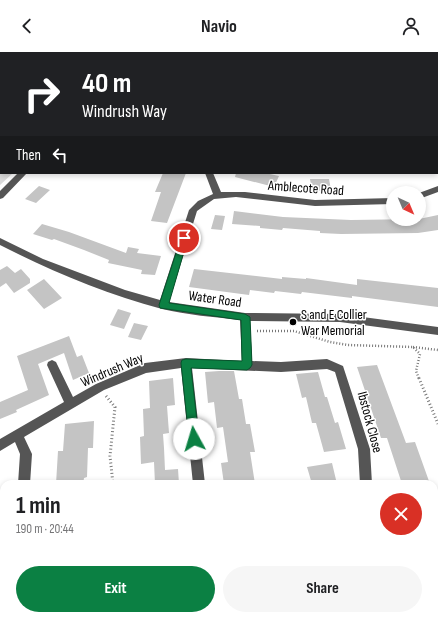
<!DOCTYPE html>
<meta charset="utf-8">
<style>
body{margin:0;font-family:"Sofia Sans Condensed",sans-serif;background:#f6f6f6;color:#202124;height:100vh;display:flex;flex-direction:column;font-size:15px;white-space:nowrap}
*{box-sizing:border-box;margin:0}
p{font-size:13px;color:#757577}
.icon{flex:none;width:22px;height:22px;fill:none;stroke:currentColor;stroke-width:2;stroke-linecap:round;stroke-linejoin:round}
.map{position:relative;flex:1;overflow:hidden}
.panel{position:absolute;left:0px;top:428px;width:438px;height:140px;display:flex;flex-direction:column;background:#fff;border-radius:12px 12px 0 0;box-shadow:0 2px 6px #0003}
.panel>*{flex:none}
.guide{position:absolute;left:0px;top:0px;width:438px;height:122px;box-shadow:0 2px 6px #0003;background:#202124;color:#fff;overflow:hidden}
.needle{width:26px;rotate:136deg}
.tools{position:absolute;left:386px;top:134px;display:grid;gap:8px}
.tools a{display:grid;place-items:center;width:40px;height:40px;border-radius:50%;background:#fff;box-shadow:0 2px 6px #0003;font-size:20px}
.pin{position:absolute;display:grid;place-items:center;width:34px;height:34px;color:#fff;margin:-17px;border:2px solid #fff;border-radius:50%;box-shadow:0 1px 4px #0007}
.me{position:absolute;width:44px;margin:-22px;rotate:354deg;stroke-linejoin:round;filter:drop-shadow(0 0 3px #0008)}
.turn{display:flex;align-items:center;gap:14px;height:84px;padding:0 16px;font-size:18px}
.turn .icon{width:52px;height:52px;stroke-width:2.5}
.turn b{display:block;font-size:28px;line-height:34px}
.then{display:flex;align-items:center;height:38px;padding:0 16px;background:#0003;gap:8px;font-size:15px}
.round{display:grid;place-items:center;flex:none;width:42px;height:42px;border-radius:21px;background:#f6f6f6}
.head{display:flex;align-items:center;justify-content:space-between;height:68px;padding:0 16px}
h1{font-size:24px;font-weight:700;line-height:30px}
.cta{display:flex;gap:8px;margin-top:auto;padding:8px 16px}
.cta a{flex:1;height:46px;border-radius:24px;background:#0b8043;color:#fff;font-size:16px;font-weight:700;line-height:46px;text-align:center}
.cta a+a{background:#f6f6f6;color:#202124}
header{display:flex;justify-content:space-between;align-items:center;height:52px;padding:0 16px;background:#fff;font-size:18px;font-weight:700}
.map>svg:first-child{display:block}
</style>
<header><svg class="icon" aria-label="back" viewBox="0 0 24 24"><path d="M15 5l-7 7 7 7"/></svg>Navio<svg class="icon" aria-label="person" viewBox="0 0 24 24"><circle cx="12" cy="8" r="4"/><path d="M4 21q1-7 8-7t8 7"/></svg></header>
<div class="map">
<svg width="438" height="568" viewBox="0 0 438 568">
<rect width="100%" height="100%" fill="#fff"/>
<path fill="#dcdcdc" d="M0 0H98L1 1V121H13L0 133Z"/>
<path fill="#c4c4c4" d="M163 121H186L167 171 151 169 161 140H155Z
M236 121H265L279 124 274 135 235 125Z
M310 127H329L331 138 312 139Z
M39 134 50 138 36 151 25 147Z
M234 159 283 165 351 168 419 167 438 163V178L418 181 341 182 320 181V179L283 176 282 178 260 176V174L232 172Z
M215 163 225 164 222 178 211 177Z
M42 172 69 180 126 201 128 195 139 197 137 201 161 204 155 223 141 222 142 218 108 211 109 208 84 198 54 187 52 188 33 182Z
M7 214 15 221 21 217 30 227V231L14 241 6 231 0 235V218Z
M194 217 282 227V225L306 227V226L357 233V227L438 236V255L352 244V246L302 240 301 242 275 239 274 241 250 238 249 243 189 235Z
M44 227 62 246 44 257 27 238Z
M118 257 131 261 124 277 110 273Z
M134 271 148 274 141 288 128 285Z
M69 284 77 305 82 303 89 321 73 328 64 301 38 312 49 343 16 358 17 360 0 367V350L28 338 17 304Z
M377 313 406 391 415 390 430 432H402L387 386H381L357 315Z
M219 319H234L239 347H242L246 372H250L255 400H250L255 432H224L221 411 228 410 223 375 217 376 214 350 208 351 205 320Z
M318 320 325 345H327L335 371 338 370 346 397 324 400 316 371H312L306 345 302 346 296 322Z
M173 326 175 353 167 354 169 381 163 382 164 396 165 418 178 417 179 432H155L154 410 141 412 140 385 144 384 143 357 150 356 149 329Z
M94 369 93 396H88L87 425 84 426 83 432H56L58 399H63L65 372Z
M332 411 337 432H312L307 415Z"/>
<g fill="none" stroke-linecap="round" stroke-linejoin="round">
<path stroke="#777" stroke-width="2.5" stroke-dasharray="1 2" stroke-linecap="butt" d="M257 279H294L330 290 348 293 413 295 420 302 416 319 419 327
M413 295 438 298"/>
<path stroke="#777" stroke-width="3" stroke-dasharray="1 2.5" stroke-linecap="butt" d="M419 326 438 372
M106 344 115 355 110 404 113 432
M0 484H4
M434 484H438
M434 494 438 493
M118 564V568
M282 564V568
M249 568 252 564"/>
<path fill="#555" fill-rule="evenodd" d="M351 0H358L359 1H352Z
M437 15H438V19H437Z
M18 121H27L3 146 0 147V139Z
M205 121H213L221 140H245L315 148 393 146V152L315 154 236 145 214 147 197 159 169 250 245 261 340 262 438 275V283L340 270 250 269 252 309 281 310 327 307 343 314 370 397 372 432H360L358 397 335 320 327 317 281 320 192 316 205 432H193L181 316 146 321 104 338 24 385 32 402 30 432H18L20 402 15 390 0 399V387L64 350 47 313 48 310 52 308 56 310 73 345 96 332 145 311 186 306 242 309 240 268C214 265 187 263 162 257 106 242 51 219 0 193V186L43 207 125 238 160 248 189 158 198 149 213 142Z
M438 134V140L419 147V141Z
M4 557V564H11L9 568H0V559Z
M341 564H355L356 568H342Z"/>
</g>
<path fill="#0b8043" stroke="#07532c" d="M182 183H187L188 186 169 251 245 262 250 265 252 313 250 316 247 318 191 316 199 387 198 390 194 392 190 390 189 387 181 311 182 308 186 307 242 309 241 268 160 256 159 253Z"/>
<circle fill="#000" stroke="#fff" stroke-width="1.5" cx="293" cy="270" r="4"/>
<g text-anchor="middle" dominant-baseline="central" stroke-width="3" stroke-linejoin="round" paint-order="stroke">
<g font-size="14" fill="#000" stroke="#fff">
<text transform="translate(306 136) rotate(4)">Amblecote Road</text>
<text transform="translate(215 247) rotate(8)">Water Road</text>
<text transform="translate(112 318) rotate(-23)">Windrush Way</text>
<text transform="translate(370 370) rotate(75)">Ibstock Close</text>
</g>
<g font-size="14" fill="#000" stroke="#fff" text-anchor="start">
<text x="301" y="262">S and E Collier<tspan x="301" dy="16">War Memorial</tspan></text>
</g>
</g>
</svg>
<div class="tools">
<a><svg class="needle" viewBox="-14 -14 28 28"><path d="M0-13l5 13h-10z" fill="#e53935"/><path d="M0 13l5-13h-10z" fill="#757577"/></svg></a>
</div>
<div class="pin" style="left:184px;top:186px;background:#d93025"><svg class="icon" aria-label="arrive" viewBox="0 0 24 24"><path d="M6 21V4h12l-3 4 3 4H6"/></svg></div>
<svg class="me" style="left:194px;top:387px" viewBox="-20 -20 40 40"><circle r="19" fill="#fff"/><path d="M0-13L10 11 0 6-10 11z" fill="#0b8043"/></svg>
<div class="guide">
<div class="turn"><svg class="icon" aria-label="right" viewBox="0 0 24 24"><path d="M7 20v-9h11M14 6l5 5-5 5"/></svg><div><b>40 m</b>Windrush Way</div></div>
<div class="then">Then<svg class="icon" aria-label="left" viewBox="0 0 24 24"><path d="M17 20v-9H6M10 6l-5 5 5 5"/></svg></div>
</div>
<section class="panel">
<div class="head"><div><h1>1 min</h1><p>190 m · 20:44</p></div><a class="round" style="background:#d93025;color:#fff"><svg class="icon" aria-label="close" viewBox="0 0 24 24"><path d="M6 6l12 12M18 6L6 18"/></svg></a></div>
<div class="cta"><a>Exit</a><a>Share</a></div>
</section>
</div>
